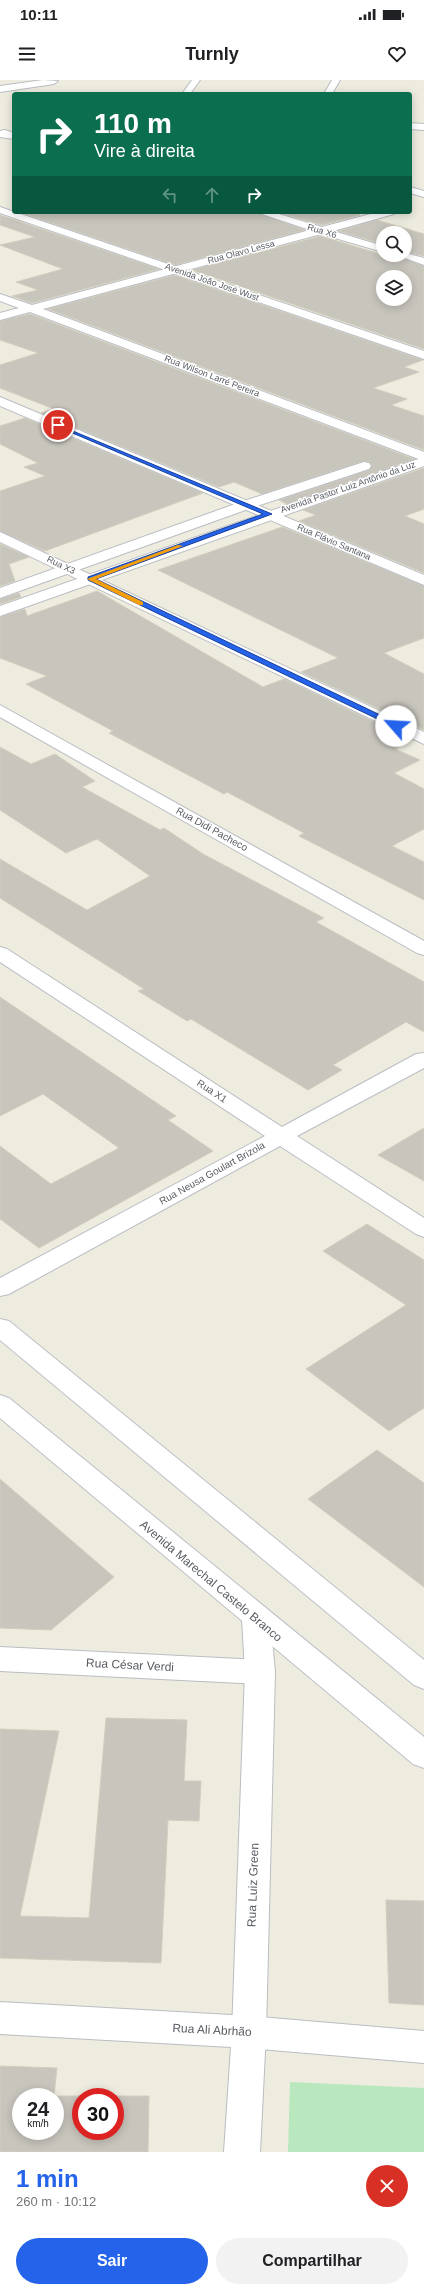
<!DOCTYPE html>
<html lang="pt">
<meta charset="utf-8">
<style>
body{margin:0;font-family:Helvetica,sans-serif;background:#f2f2f2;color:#202124;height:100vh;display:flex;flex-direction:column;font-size:15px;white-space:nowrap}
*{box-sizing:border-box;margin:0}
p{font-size:13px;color:#757577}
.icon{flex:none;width:22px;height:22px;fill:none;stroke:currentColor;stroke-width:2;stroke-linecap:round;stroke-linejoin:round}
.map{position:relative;height:2072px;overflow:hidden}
.panel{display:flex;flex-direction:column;background:#fff;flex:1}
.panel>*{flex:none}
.guide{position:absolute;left:12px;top:12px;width:400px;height:122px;border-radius:4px;box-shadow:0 2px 10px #0003;background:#0b6e4f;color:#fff;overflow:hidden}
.fabs{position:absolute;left:376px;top:146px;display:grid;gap:8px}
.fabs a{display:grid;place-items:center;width:36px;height:36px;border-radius:50%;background:#fff;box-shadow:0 2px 10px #0003;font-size:20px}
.speed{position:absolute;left:12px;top:2008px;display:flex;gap:8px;font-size:20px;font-weight:700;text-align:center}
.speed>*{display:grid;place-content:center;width:52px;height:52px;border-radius:50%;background:#fff;box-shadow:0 2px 10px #0003;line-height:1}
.speed small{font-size:10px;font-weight:400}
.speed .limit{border:6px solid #d22;background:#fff;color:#111}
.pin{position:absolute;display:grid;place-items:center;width:34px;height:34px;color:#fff;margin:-17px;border:2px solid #fff;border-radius:50%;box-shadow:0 1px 4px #0007}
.me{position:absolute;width:44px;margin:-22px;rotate:296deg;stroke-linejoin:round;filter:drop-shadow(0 0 3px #0008)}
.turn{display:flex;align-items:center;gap:14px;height:84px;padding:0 16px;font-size:18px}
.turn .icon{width:52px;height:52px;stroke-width:2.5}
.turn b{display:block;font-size:28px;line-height:34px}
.lanes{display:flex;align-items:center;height:38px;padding:0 16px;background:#0003;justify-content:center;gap:20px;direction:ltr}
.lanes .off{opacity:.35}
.round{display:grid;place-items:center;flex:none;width:42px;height:42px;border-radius:21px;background:#f2f2f2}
.headline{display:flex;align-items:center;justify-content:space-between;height:68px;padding:0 16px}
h1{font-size:24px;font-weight:700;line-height:30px;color:#2563eb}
.primary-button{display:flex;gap:8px;margin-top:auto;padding:8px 16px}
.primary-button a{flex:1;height:46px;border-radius:24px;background:#2563eb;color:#fff;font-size:16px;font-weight:700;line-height:46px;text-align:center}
.primary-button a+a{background:#f2f2f2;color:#202124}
.status{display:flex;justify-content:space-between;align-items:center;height:28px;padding:0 20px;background:#fff;direction:ltr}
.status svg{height:11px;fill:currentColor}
header{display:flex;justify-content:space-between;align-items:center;height:52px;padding:0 16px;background:#fff;font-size:18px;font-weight:700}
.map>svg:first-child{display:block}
</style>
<div class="status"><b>10:11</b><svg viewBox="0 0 49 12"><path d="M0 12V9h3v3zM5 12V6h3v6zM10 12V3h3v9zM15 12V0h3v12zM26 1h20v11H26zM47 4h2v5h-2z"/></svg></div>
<header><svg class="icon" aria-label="menu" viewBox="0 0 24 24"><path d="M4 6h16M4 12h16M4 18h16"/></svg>Turnly<svg class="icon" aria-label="heart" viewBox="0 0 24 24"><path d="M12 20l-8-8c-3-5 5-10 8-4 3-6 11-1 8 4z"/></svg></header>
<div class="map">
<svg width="424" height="2072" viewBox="0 0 424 2072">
<rect width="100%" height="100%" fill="#edecdf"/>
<path fill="#b9e8be" d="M290 2002 424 2008V2072H288Z"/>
<path fill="#c8c5bd" stroke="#d2cebd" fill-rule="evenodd" d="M19 132H255L305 150 175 185Z
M277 132H349L360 135 322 145Z
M0 135 159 189 32 223 12 216 38 210 16 202 63 189 0 165 35 157 0 145Z
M377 140 424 154V176L405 172V153H383V164L338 151Z
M321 156 383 175H396L424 186V269L192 190ZM383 197H405V219H383Z
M175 195 423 280 404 287 419 292 373 308 407 319 391 325 424 336V370L48 229Z
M30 234 414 379 287 424 279 420 369 390 372 385 369 382 364 381 262 414 234 402 219 407 41 333 54 329 0 308V285L38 273 0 260V241Z
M25 338 203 413 45 471 0 451V411L45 396 24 387 38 383 0 364V346Z
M424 388V429L405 436 424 444V493L299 441 316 435 303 430Z
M282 447 424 506V558L384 573 424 594V650L301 592 338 578 158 490Z
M0 464 29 477 9 484 15 501 0 506Z
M97 511 263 607 284 599 412 660 395 669 420 680 394 693 424 709V749L392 766 424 782V820L299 756 304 753 227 712 224 714 109 653 113 651 26 604 47 596 0 578V537L25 529 27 536Z
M19 513 21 517 0 524V519Z
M0 667 31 684 55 674 95 701 82 707 160 750 164 748 203 774 324 838 316 842 424 902V952L406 942 333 985 342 990 308 1010 191 939 187 941 138 911 144 909 0 818V779L87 830 150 796 97 759 66 773 0 730Z
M0 917 176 1036 168 1040 213 1071 39 1168 0 1139V1066L51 1104 119 1068 43 1014 0 1036Z
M424 1048V1101L378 1075Z
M367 1144 424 1180V1328L389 1351 306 1289 406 1225 323 1171Z
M377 1370 424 1403V1507L308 1419Z
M0 1399 114 1497 51 1550 0 1548Z
M106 1638 187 1640 184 1701H201L199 1741 168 1740 161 1883 0 1878V1649L59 1651 20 1836 89 1838Z
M386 1820 424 1821V1925L389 1923Z
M0 1986 57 1988 54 2016H149L148 2072H0ZM21 2017H55V2051H21ZM81 2017H115V2051H81Z"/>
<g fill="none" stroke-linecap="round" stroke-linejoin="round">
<g stroke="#babdc3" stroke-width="2">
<path id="minor" d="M43 0 58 1 54 4 0 12V6Z
M192 0H200L190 14H182Z
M332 0H340L332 14H324Z
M410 43 424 44V50L410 49Z
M5 50 14 53V59L0 57V51Z
M410 107 424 111V117L410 113Z
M256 132H272L322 147 378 132H395L394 134 333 151 383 166V172L321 154 43 229 424 372V381L30 232 0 240V233L19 228 0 221V214L32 225 310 150Z
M405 173 424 178V185L397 175H405Z
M0 317 424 495V505L0 326Z
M0 452 424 652V664L0 462Z
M0 625 424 861V875L417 873 0 637Z
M0 867 7 869 282 1047 416 974 424 973V988L297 1056 424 1138V1157L416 1154 280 1066 9 1214 0 1216V1198L265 1056 0 882Z
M0 1567 260 1580 270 1584 275 1592 270 1600 260 1604 0 1591Z
M0 1922 249 1936 424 1951V1983L249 1968 0 1954Z"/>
</g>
<g stroke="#babdc3" stroke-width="2">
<path id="tertiary" d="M0 127 424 271V279L0 133Z
M424 377V386L0 536V526Z
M364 382 369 383 371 386 369 389 251 428 0 518V508L241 422Z
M256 1527 266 1530 270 1538 275 1592 266 1952 260 2072H224L232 1952 245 1592 242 1538 246 1530Z"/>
</g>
<g stroke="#bdbfc7" stroke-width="2">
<path id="secondary" d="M0 1239 9 1241 424 1580V1609L414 1605 0 1260Z
M0 1315 9 1318 424 1657V1688L413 1684 0 1338Z"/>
</g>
<use href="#minor" fill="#fff" fill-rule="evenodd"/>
<use href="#tertiary" fill="#fff" fill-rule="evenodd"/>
<use href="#secondary" fill="#fff" fill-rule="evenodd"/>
</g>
<path fill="#2563eb" stroke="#184099" d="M56 344 272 434 96 499 399 644V647H394L88 500V497L263 434 56 346Z"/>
<path fill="#f59e0b" d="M178 465 183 466 96 499 143 522V525H139L87 499Z"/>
<g text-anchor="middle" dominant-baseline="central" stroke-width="3" stroke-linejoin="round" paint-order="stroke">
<g font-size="9" fill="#585c62" stroke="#fff">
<text transform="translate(322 151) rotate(17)">Rua X6</text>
<text transform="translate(241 172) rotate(-15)">Rua Olavo Lessa</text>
<text transform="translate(212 202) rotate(19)">Avenida João José Wust</text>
<text transform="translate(212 296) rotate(21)">Rua Wilson Larré Pereira</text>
<text transform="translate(348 407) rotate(-19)">Avenida Pastor Luiz Antônio da Luz</text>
<text transform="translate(334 462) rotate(23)">Rua Flávio Santana</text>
<text transform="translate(61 485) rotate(26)">Rua X3</text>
</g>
<g font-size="10" fill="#585c62" stroke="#fff">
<text transform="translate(212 749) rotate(29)">Rua Didi Pacheco</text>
<text transform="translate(212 1011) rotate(33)">Rua X1</text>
<text transform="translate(212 1093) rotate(-29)">Rua Neusa Goulart Brizola</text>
</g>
<g font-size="12" fill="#585c62" stroke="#fff">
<text transform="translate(211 1501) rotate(40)">Avenida Marechal Castelo Branco</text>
<text transform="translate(130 1585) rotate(3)">Rua César Verdi</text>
<text transform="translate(253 1805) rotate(-88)">Rua Luiz Green</text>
<text transform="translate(212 1950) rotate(3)">Rua Ali Abrhão</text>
</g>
</g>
</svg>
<div class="fabs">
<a><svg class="icon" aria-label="search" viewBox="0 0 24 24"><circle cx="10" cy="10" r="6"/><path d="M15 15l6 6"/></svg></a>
<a><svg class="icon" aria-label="layers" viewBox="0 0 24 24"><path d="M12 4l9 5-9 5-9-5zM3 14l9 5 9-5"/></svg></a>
</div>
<div class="speed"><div>24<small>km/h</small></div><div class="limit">30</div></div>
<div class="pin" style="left:58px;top:345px;background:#d93025"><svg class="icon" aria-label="arrive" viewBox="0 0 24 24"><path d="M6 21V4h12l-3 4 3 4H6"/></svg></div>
<svg class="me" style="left:396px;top:646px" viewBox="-20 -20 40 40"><circle r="19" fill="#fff"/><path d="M0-13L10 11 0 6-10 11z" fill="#2563eb"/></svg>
<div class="guide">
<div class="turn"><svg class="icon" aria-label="right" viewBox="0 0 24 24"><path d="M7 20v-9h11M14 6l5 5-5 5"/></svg><div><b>110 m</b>Vire à direita</div></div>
<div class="lanes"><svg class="icon off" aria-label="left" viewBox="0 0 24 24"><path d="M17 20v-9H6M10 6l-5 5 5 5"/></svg><svg class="icon off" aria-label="ahead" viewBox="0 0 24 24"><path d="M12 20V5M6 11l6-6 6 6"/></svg><svg class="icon" aria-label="right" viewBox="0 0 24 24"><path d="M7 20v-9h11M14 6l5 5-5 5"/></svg></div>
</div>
</div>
<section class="panel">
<div class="headline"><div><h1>1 min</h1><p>260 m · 10:12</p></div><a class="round" style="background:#d93025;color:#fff"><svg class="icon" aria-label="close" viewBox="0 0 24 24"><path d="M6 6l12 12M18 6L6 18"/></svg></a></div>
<div class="primary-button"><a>Sair</a><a>Compartilhar</a></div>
</section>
